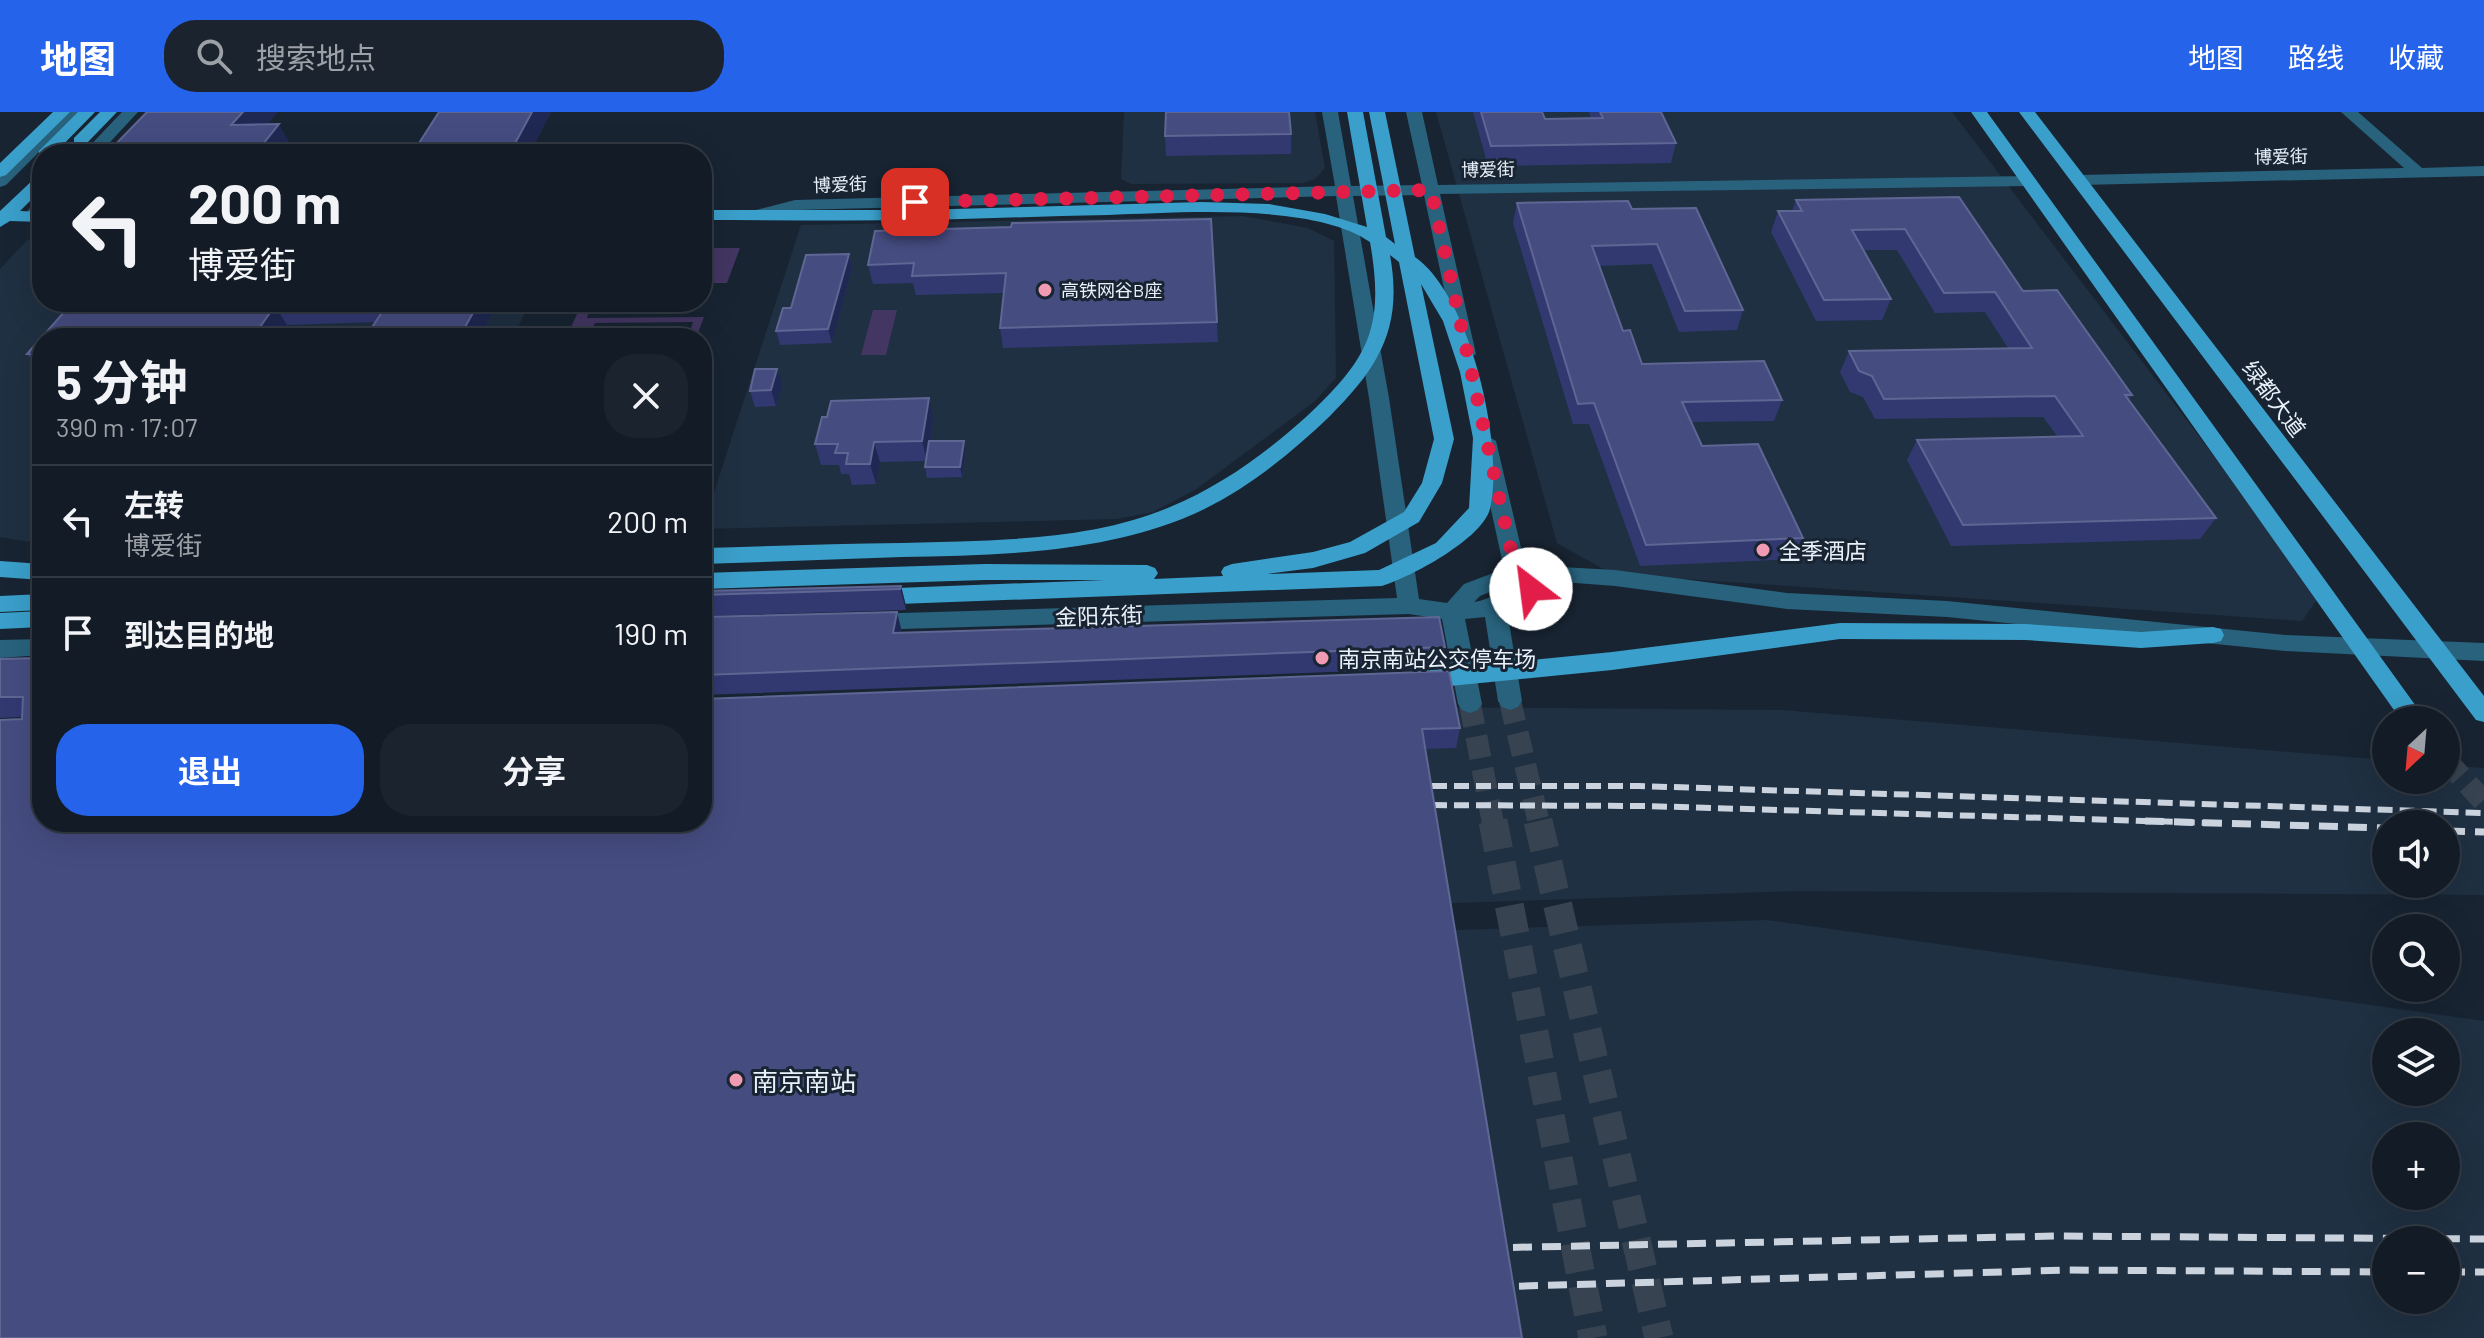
<!DOCTYPE html>
<html lang="zh">
<meta charset="utf-8">
<style>
body{margin:0;font-family:Barlow,"Noto Sans SC",sans-serif;background:#1b242e;color:#f1f3f6;height:100vh;display:flex;flex-direction:column;font-size:30px;white-space:nowrap}
*{box-sizing:border-box;margin:0}
p{font-size:26px;color:#9ca1a7}
.icon{flex:none;width:44px;height:44px;fill:none;stroke:currentColor;stroke-width:2;stroke-linecap:round;stroke-linejoin:round}
.map{position:relative;flex:1;overflow:hidden}
.sheet{position:absolute;left:32px;top:216px;width:680px;height:504px;display:flex;flex-direction:column;background:#121b26;border-radius:32px;box-shadow:0 8px 32px #0002,0 0 0 2px #313943}
.sheet>*{flex:none}
.guide{position:absolute;left:32px;top:32px;width:680px;height:168px;border-radius:32px;box-shadow:0 8px 32px #0002,0 0 0 2px #313943;background:#121b26;color:#f1f3f6;overflow:hidden}
.needle{width:52px;rotate:206deg}
.buttons{position:absolute;left:2372px;top:594px;display:grid;gap:16px}
.buttons a{display:grid;place-items:center;width:88px;height:88px;border-radius:50%;background:#121b26;box-shadow:0 8px 32px #0002,0 0 0 2px #313943;font-size:40px}
.pin{position:absolute;display:grid;place-items:center;width:68px;height:68px;color:#fff;margin:-34px;border-radius:16px;box-shadow:0 4px 12px #0006}
.me{position:absolute;width:88px;margin:-44px;rotate:330deg;stroke-linejoin:round;filter:drop-shadow(0 0 6px #0008)}
.turn{display:flex;align-items:center;gap:28px;height:168px;padding:0 24px;font-size:36px}
.turn .icon{width:104px;height:104px;stroke-width:2.5}
.turn b{display:block;font-size:56px;line-height:68px}
.round{display:grid;place-items:center;flex:none;width:84px;height:84px;border-radius:32px;background:#1b242e}
.overview{display:flex;align-items:center;justify-content:space-between;height:136px;padding:0 24px}
h1{font-size:48px;font-weight:700;line-height:60px}
.action{display:flex;gap:16px;margin-top:auto;padding:16px 24px}
.action a{flex:1;height:92px;border-radius:32px;background:#2563eb;color:#fff;font-size:32px;font-weight:700;line-height:92px;text-align:center}
.action a+a{background:#1b242e;color:#f1f3f6}
ul{padding:0;list-style:none}
li{display:flex;align-items:center;gap:24px;height:112px;padding:0 24px;border-top:2px solid #313943}
li div{flex:1}
li b{display:block;font-size:30px}
li em{font-style:normal}
header{display:flex;align-items:center;gap:48px;box-sizing:border-box;height:112px;padding:0 40px;background:#2563eb;color:#fff}
header strong{font-size:38px}
nav{display:flex;gap:44px;margin-inline-start:auto;font-size:28px}
.search{width:560px;height:72px;background:#1b242e;display:flex;align-items:center;gap:20px;box-sizing:border-box;padding:0 28px;border-radius:32px;color:#9ca1a7;font-size:30px}
.map>svg:first-child{display:block}
</style>
<header>
<strong>地图</strong>
<div class="search"><svg class="icon" aria-label="search" viewBox="0 0 24 24"><circle cx="10" cy="10" r="6"/><path d="M15 15l6 6"/></svg>搜索地点</div>
<nav><a>地图</a><a>路线</a><a>收藏</a></nav>
</header>
<div class="map">
<svg width="2484" height="1226" viewBox="0 0 2484 1226">
<rect width="100%" height="100%" fill="#182432"/>
<path fill="#1f3042" fill-rule="evenodd" d="M1124 0H1315L1325 56 1315 67 1303 71 1131 72 1121 67Z
M1436 0H1952L2320 483 2302 509 1612 462 1557 431Z
M1243 104 1308 116 1334 129 1336 266 1315 289 1195 378 1153 400 1117 407 702 417 801 113Z
M42 127V190H530L513 226H42V432L0 425V157L27 128Z
M1420 595 1782 598 2386 648V668H2446V653L2484 656V783L1796 779 0 843V635L42 710H702ZM2386 712H2446V772H2386Z
M1767 808 2484 909V1226H0V865ZM2386 920H2446V980H2386ZM2386 1024H2446V1084H2386ZM2386 1128H2446V1188H2386Z"/>
<path fill="#433662" d="M702 136H740L727 171H702V157H707L709 152 702 151Z
M873 198H897L886 243H861Z
M577 202H588L587 206 704 205 696 226H688L693 210 595 211 591 219 584 220 581 226H566Z"/>
<g fill="none" stroke-linecap="round" stroke-linejoin="round">
<path stroke="#374350" stroke-width="22" stroke-dasharray="22 11" stroke-linecap="butt" d="M1510 589 1539 711
M1470 592 1493 711"/>
<path stroke="#374350" stroke-width="29" stroke-dasharray="29 14" stroke-linecap="butt" d="M1493 709 1593 1226
M1538 709 1659 1226"/>
<path stroke="#374350" stroke-width="22" stroke-dasharray="22 11" stroke-linecap="butt" d="M2446 648 2484 690"/>
<path fill="#28627d" fill-rule="evenodd" d="M62 0H79L6 73 0 75V61Z
M122 0H138L99 42H82Z
M1322 0H1338L1351 74 1422 73 1406 0H1422L1438 73 2029 64 2037 69 2029 74 1440 82 1476 242 1467 248 1458 242 1424 83 1353 84 1389 286 1419 487 1447 491 1464 472 1504 457 1476 329 1486 323 1496 329 1525 453 1615 458 1787 481 1947 489 2285 523 2484 531V549L2285 539 1947 505 1787 497 1615 474 1549 469 1552 474 1549 480 1515 491 1507 498 1522 589 1518 595 1510 598 1502 595 1498 589 1485 505 1465 507 1482 592 1478 598 1470 601 1462 598 1458 592 1442 507 1409 502 868 518 860 516 857 510 860 504 868 502 1397 486 1369 286 1336 84 796 98 758 108 750 103 752 99 795 88 1335 74ZM1512 471 1515 474C1499 479 1490 488 1474 490L1480 484Z
M2341 0H2358L2422 56 2484 54V64L2079 73 2071 68 2079 63 2404 56Z
M42 88V103L37 109H25L23 105C28 98 34 90 42 88Z
M42 527V543L0 546V528Z"/>
<path fill="#3a9fca" fill-rule="evenodd" d="M53 0H70L6 63 0 65V51Z
M78 0H95L54 42H42V46L39 45V39Z
M100 0H117L86 32H74V26Z
M1347 0H1363L1386 125 1395 132 1369 0H1385L1415 145C1470 183 1505 334 1490 397 1482 427 1411 465 1382 474L872 493 864 491 861 485 864 479 872 477 1105 468H985L702 477V461L985 452 1147 453 1155 456 1158 461 1154 467 1223 464 1221 460 1224 455 1232 452 1313 440 1350 430 1404 400 1422 371 1434 327 1399 150 1390 143C1403 215 1380 254 1330 304 1287 345 1238 385 1182 407 1093 442 996 443 902 445 835 447 769 450 702 452V436C769 434 835 432 902 431 990 428 1088 430 1170 395 1221 374 1265 342 1306 305 1369 246 1385 216 1370 130 1313 90 1176 101 1108 103 1045 104 983 107 920 108 848 109 775 108 702 108V98H917L1202 90 1269 92 1325 102 1367 115ZM1421 172 1443 209 1460 260 1473 326 1469 396 1436 431 1379 458 1267 462 1313 456 1365 441 1419 410 1442 371 1454 327Z
M1971 0H1987L2426 608H2401Z
M2019 0H2035L2484 584V610L2476 608Z
M42 63V77L20 99 42 100V110L10 109 0 115V99L36 65Z
M0 449 42 452V468L0 465Z
M42 482V498L0 500V484Z
M42 499V515L0 517V501Z
M1840 511 2025 512 2141 520 2213 515 2221 517 2224 523 2221 529 2213 531 2141 536 2025 528 1840 527 1612 558 1420 577 1412 574 1408 568 1412 562 1420 559 1612 540Z"/>
<path stroke="#cbd3de" stroke-width="6" stroke-dasharray="15 7" stroke-linecap="butt" d="M1410 674H1639L2484 701
M1410 693 1645 694 2213 711"/>
<path stroke="#cbd3de" stroke-width="7" stroke-dasharray="19 10" stroke-linecap="butt" d="M2145 709 2386 716
M2446 719 2484 720
M1484 1136 2058 1124 2484 1127
M2446 1160H2484
M1490 1175 2067 1158 2386 1160"/>
</g>
<path fill="#323971" d="M439 0H551L529 42H416L414 39Z
M1473 0H1542L1545 7 1591 6 1589 0H1661L1676 31 1671 51 1488 54Z
M1291 22V42L1166 44 1165 24Z
M1959 85 2023 179 2132 283 2128 288 2216 406 2200 427 1951 434 1907 348 1917 328 2057 324 2043 305 1875 307 1863 285 1850 280 1840 260 1849 239 2008 236 1985 200 1935 201 1897 138H1863L1891 187 1882 208 1816 209 1771 120 1778 99H1792L1796 88Z
M1517 91 1632 97 1743 198 1737 218 1679 220 1652 152 1600 154 1623 219 1642 252 1782 288 1774 309 1691 310 1702 334 1803 426 1794 447 1640 454 1589 312H1573L1513 111Z
M875 119 1217 210 1218 230 1003 236 1000 216 1004 181 916 183 913 171 873 172 868 153Z
M849 142 852 156 832 231 780 233 776 219 791 196Z
M73 190H498L375 210 287 213 278 226H42V260L27 242Z
M782 273 776 294 755 295 750 279Z
M933 307 930 329 966 340 962 365 927 366 925 355 926 349 880 350 876 372 852 373 849 362H841L839 353H821L815 332Z
M901 474 906 494V498L702 504V479Z
M702 505 902 521 1445 535 1441 556 702 583Z
M42 540V710H702V587L1449 559 1460 616 1456 636 1425 637 1522 1226H0V608L22 607V605L0 606V547L38 546Z"/>
<path fill="#1f2852" d="M243 0H278L246 38 231 13Z
M532 0H551L529 42H515L512 37Z
M279 12 293 37 289 42H255Z
M849 142 852 156 832 231 828 217Z
M479 190H498L479 226H459Z
M275 194 287 213 278 226H252Z
M777 257 782 273 776 294 771 278Z
M929 286 933 307 927 349 922 329Z
M964 329 966 340 962 365 960 355Z
M874 330 880 350 876 372 870 352Z
M901 474 906 494V498L900 477Z
M897 500 902 520 899 541 893 521Z"/>
<path fill="#454c80" stroke="#5f6693" stroke-width="2" d="M147 0H243L231 13 279 12 255 42H106Z
M439 0H532L512 37 414 39Z
M1166 0H1289L1291 22 1165 24Z
M1481 0H1542L1545 7 1603 6 1600 0H1661L1676 31 1491 34Z
M1959 85 2023 179 2057 178 2132 283H2125L2216 406 1963 413 1917 328 2083 324 2055 284 1884 287 1872 264 1859 259 1849 239 2032 236 1995 180 1944 181 1905 117 1852 118 1891 187 1824 188 1778 99H1802L1796 88Z
M1628 89 1632 97 1696 96 1743 198 1685 199 1657 132 1592 134 1623 219 1630 218 1642 252 1764 249 1782 288 1682 290 1702 334 1758 332 1803 426 1646 433 1594 291 1578 292 1517 91Z
M1211 107 1217 210 1000 216 1006 161 912 164 914 151 868 153 875 119 1011 115 1012 111Z
M849 142 828 217 776 219 783 196H791L806 143Z
M73 190H479L459 226H365L388 191 275 194 252 226H42V242H27Z
M755 257H777L771 278 750 279Z
M929 286 922 329 874 330 870 352H846L848 341H835L838 332H815L822 305H827L831 289Z
M929 329H964L960 355H925Z
M901 474 900 477 702 483V479Z
M897 500 893 521 1439 505 1445 535 702 563V505Z
M42 540V710H702V587L1449 559 1460 616 1422 617 1522 1226H0V608L22 607 23 585H0V547L38 546Z"/>
<g fill="none" stroke-linecap="round" stroke-linejoin="round">
<path stroke="#e11d48" stroke-width="14" stroke-dasharray="0 25.2" d="M915 90 1431 78 1516 461 1531 477"/>
</g>
<g fill="#f19ab3" stroke="#182432" stroke-width="3">
<circle cx="1045" cy="178" r="8"/>
<circle cx="1763" cy="438" r="8"/>
<circle cx="1322" cy="546" r="8"/>
<circle cx="736" cy="968" r="8"/>
</g>
<g text-anchor="middle" dominant-baseline="central" stroke-width="6" stroke-linejoin="round" paint-order="stroke">
<g font-size="18" fill="#e8f0fa" stroke="#182432">
<text transform="translate(2281 44) rotate(-1)">博爱街</text>
<text transform="translate(1488 57) rotate(-1)">博爱街</text>
<text transform="translate(840 72) rotate(-2)">博爱街</text>
</g>
<g font-size="18" fill="#e8f0fa" stroke="#182432" text-anchor="start">
<text x="1061" y="178">高铁网谷B座</text>
</g>
<g font-size="22" fill="#e8f0fa" stroke="#182432">
<text transform="translate(2275 286) rotate(53)">绿都大道</text>
<text transform="translate(1099 503) rotate(-2)">金阳东街</text>
</g>
<g font-size="22" fill="#e8f0fa" stroke="#182432" text-anchor="start">
<text x="1779" y="438">全季酒店</text>
<text x="1338" y="546">南京南站公交停车场</text>
</g>
<g font-size="26" fill="#e8f0fa" stroke="#182432" text-anchor="start">
<text x="752" y="968">南京南站</text>
</g>
</g>
</svg>
<div class="buttons">
<a><svg class="needle" viewBox="-14 -14 28 28"><path d="M0-13l5 13h-10z" fill="#e53935"/><path d="M0 13l5-13h-10z" fill="#9ca1a7"/></svg></a>
<a><svg class="icon" aria-label="sound" viewBox="0 0 24 24"><path d="M4 9h4l5-4v14l-5-4H4zM17 9q2 3 0 6"/></svg></a>
<a><svg class="icon" aria-label="search" viewBox="0 0 24 24"><circle cx="10" cy="10" r="6"/><path d="M15 15l6 6"/></svg></a>
<a><svg class="icon" aria-label="layers" viewBox="0 0 24 24"><path d="M12 4l9 5-9 5-9-5zM3 14l9 5 9-5"/></svg></a>
<a>+</a>
<a>−</a>
</div>
<div class="pin" style="left:915px;top:90px;background:#d93025"><svg class="icon" aria-label="arrive" viewBox="0 0 24 24"><path d="M6 21V4h12l-3 4 3 4H6"/></svg></div>
<svg class="me" style="left:1531px;top:477px" viewBox="-20 -20 40 40"><circle r="19" fill="#fff"/><path d="M0-13L10 11 0 6-10 11z" fill="#e11d48"/></svg>
<div class="guide">
<div class="turn"><svg class="icon" aria-label="left" viewBox="0 0 24 24"><path d="M17 20v-9H6M10 6l-5 5 5 5"/></svg><div><b>200 m</b>博爱街</div></div>
</div>
<section class="sheet">
<div class="overview"><div><h1>5 分钟</h1><p>390 m · 17:07</p></div><a class="round"><svg class="icon" aria-label="close" viewBox="0 0 24 24"><path d="M6 6l12 12M18 6L6 18"/></svg></a></div>
<ul>
<li><svg class="icon" aria-label="left" viewBox="0 0 24 24"><path d="M17 20v-9H6M10 6l-5 5 5 5"/></svg><div><b>左转</b><p>博爱街</p></div><em>200 m</em></li>
<li><svg class="icon" aria-label="arrive" viewBox="0 0 24 24"><path d="M6 21V4h12l-3 4 3 4H6"/></svg><div><b>到达目的地</b></div><em>190 m</em></li>
</ul>
<div class="action"><a>退出</a><a>分享</a></div>
</section>
</div>
